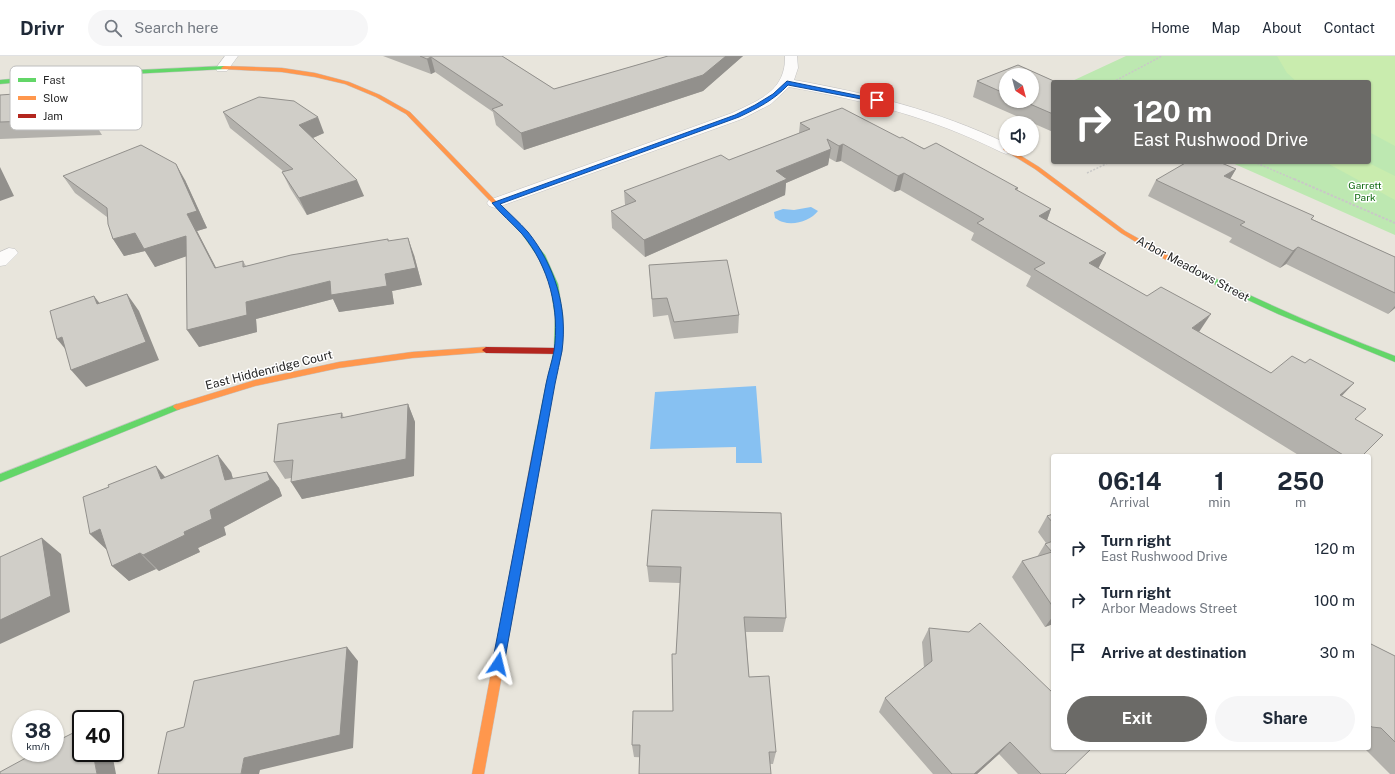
<!DOCTYPE html>
<style>
body{margin:0;font-family:"Public Sans",sans-serif;background:#f6f6f7;color:#1f2937;height:100vh;display:flex;flex-direction:column;font-size:15px;white-space:nowrap}
*{box-sizing:border-box;margin:0}
p{font-size:13px;color:#747a83}
.icon{flex:none;width:22px;height:22px;fill:none;stroke:currentColor;stroke-width:2;stroke-linecap:round;stroke-linejoin:round}
.map{position:relative;flex:1;overflow:hidden}
.drawer{position:absolute;left:1051px;top:398px;width:320px;height:296px;display:flex;flex-direction:column;background:#fff;border-radius:4px;box-shadow:0 1px 3px #0004}
.drawer>*{flex:none}
.hud{position:absolute;left:1051px;top:24px;width:320px;height:84px;border-radius:4px;box-shadow:0 1px 3px #0004;background:#6b6a67;color:#fff;overflow:hidden}
.needle{width:26px;rotate:144deg}
.controls{position:absolute;left:999px;top:12px;display:grid;gap:8px}
.controls a{display:grid;place-items:center;width:40px;height:40px;border-radius:50%;background:#fff;box-shadow:0 1px 3px #0004;font-size:20px}
.speed{position:absolute;left:12px;top:654px;display:flex;gap:8px;font-size:20px;font-weight:700;text-align:center}
.speed>*{display:grid;place-content:center;width:52px;height:52px;border-radius:50%;background:#fff;box-shadow:0 1px 3px #0004;line-height:1}
.speed small{font-size:10px;font-weight:400}
.speed .limit{border:2px solid #111;border-radius:6px;background:#fff;color:#111}
.pin{position:absolute;display:grid;place-items:center;width:34px;height:34px;color:#fff;margin:-17px;border-radius:8px;box-shadow:0 2px 6px #0006}
.me{position:absolute;width:44px;margin:-22px;rotate:10deg;stroke-linejoin:round;filter:drop-shadow(0 0 3px #0008)}
.turn{display:flex;align-items:center;gap:14px;height:84px;padding:0 16px;font-size:18px}
.turn .icon{width:52px;height:52px;stroke-width:2.5}
.turn b{display:block;font-size:28px;line-height:34px}
.eta{display:flex;justify-content:space-evenly;align-items:center;height:68px;text-align:center}
.eta b{font-size:24px;font-weight:700;line-height:28px}
.button{display:flex;gap:8px;margin-top:auto;padding:8px 16px}
.button a{flex:1;height:46px;border-radius:24px;background:#6b6a67;color:#fff;font-size:16px;font-weight:700;line-height:46px;text-align:center}
.button a+a{background:#f6f6f7;color:#1f2937}
ul{padding:0;list-style:none}
li{display:flex;align-items:center;gap:12px;height:52px;padding:0 16px}
li div{flex:1}
li b{display:block;font-size:15px}
li em{font-style:normal}
header{display:flex;align-items:center;gap:24px;box-sizing:border-box;height:56px;padding:0 20px;background:#fff;border-bottom:1px solid #e0e1e3}
header strong{font-size:19px}
nav{display:flex;gap:22px;margin-inline-start:auto;font-size:14px}
.search{width:280px;height:36px;background:#f6f6f7;display:flex;align-items:center;gap:10px;box-sizing:border-box;padding:0 14px;border-radius:22px;color:#747a83;font-size:15px}
.map>svg:first-child{display:block}
</style>
<header>
<strong>Drivr</strong>
<div class="search"><svg class="icon" aria-label="search" viewBox="0 0 24 24"><circle cx="10" cy="10" r="6"/><path d="M15 15l6 6"/></svg>Search here</div>
<nav><a>Home</a><a>Map</a><a>About</a><a>Contact</a></nav>
</header>
<div class="map">
<svg width="1395" height="718" viewBox="0 0 1395 718">
<rect width="100%" height="100%" fill="#e8e5dc"/>
<path fill="#bde8b1" d="M1126 0H1395V179L1230 106H1369V26H1070Z"/>
<path fill="#c9ecae" d="M1277 0H1395V90L1369 76V26H1297L1287 17Z
M1325 106H1367L1395 120V144Z"/>
<path fill="#87c1f2" d="M811 151 818 155C811 164 795 170 783 166 781 166 777 163 775 162L774 156 783 153 794 154Z
M756 330 762 407H736V391L650 393 655 336Z"/>
<g fill="none" stroke-linecap="round" stroke-linejoin="round">
<g stroke="#c4c3c3" stroke-width="1">
<path id="street" d="M225 0H238L227 15H217L216 12Z
M785 0H797L798 12 794 24C868 37 938 55 1006 87V93H1014L1011 96 1006 98 1001 96C930 61 867 45 789 31L771 48 742 63 501 150 495 152 489 150 487 147 489 144 732 57C759 44 786 35 785 0Z
M9 192 15 193 18 197 6 209 0 210V196Z"/>
</g>
<g stroke="#c4c3c3" stroke-width="1">
<path id="fast" d="M224 10 227 12 226 13 74 21 0 28V24L74 17Z
M495 145 497 146 526 176 545 199 558 228 563 260 562 295 554 328 542 398 540 401H534L532 398 546 328 554 295 555 260 550 228 538 201 522 178 493 148V146Z
M1166 200H1172C1244 239 1319 271 1395 300V306L1278 258 1222 232 1166 204Z
M177 348 180 349 181 351 180 353 0 426V418Z"/>
</g>
<g stroke="#c4c3c3" stroke-width="1">
<path id="slow" d="M224 10 282 12 315 17 349 26 380 39 410 56 498 147 495 149 493 148 406 58 376 41 345 28 315 21 282 16 222 13 221 12Z
M1006 91V93H1010L1039 111 1125 175 1173 202 1169 204H1166L1121 177 1035 113 1004 94 1003 93Z
M486 291 489 292 490 294 489 296 412 302 339 312 255 330 177 354 173 351 174 349 255 324 339 306 412 296Z
M537 394 540 395 542 398 484 718H472L532 398 534 395Z"/>
</g>
<g stroke="#c4c3c3" stroke-width="1">
<path id="jam" d="M486 291 558 292 562 295 558 298 486 297 482 294Z"/>
</g>
<path stroke="#c9c8c7" stroke-width="1.5" stroke-dasharray="2 1.5" stroke-linecap="butt" d="M1113 26 1162 0
M1254 106 1296 124
M1087 117 1110 106"/>
<path stroke="#c9c8c7" stroke-width="2" stroke-dasharray="2.5 1.5" stroke-linecap="butt" d="M1294 123 1395 167"/>
<use href="#street" fill="#fcfbfa" fill-rule="evenodd"/>
<use href="#fast" fill="#63d668" fill-rule="evenodd"/>
<use href="#slow" fill="#ff974d" fill-rule="evenodd"/>
<use href="#jam" fill="#b3261e" fill-rule="evenodd"/>
</g>
<path fill="#b3b1ac" fill-rule="evenodd" d="M383 0H502L554 33 668 0H743L703 35 524 94 496 69 493 56 435 16 431 18Z
M1018 9 1056 26H1053V76L973 41 977 25ZM1006 19H1032V45H1006Z
M0 39 92 63 102 79 0 83Z
M223 56 324 77 313 82 364 140 307 159 290 132 282 116 283 115 230 72Z
M800 67 900 82 1018 132 1017 135 1051 153 1047 164 1106 197 1098 212 1199 276 1271 317 1342 340 1356 364 1362 400H1300L1026 230 1031 220 971 184 974 177 900 134 894 136 841 105 836 106 829 102 828 109 786 127 785 139 645 201 612 172 611 155 625 149 624 135 729 104 799 77Z
M1236 113 1230 123 1314 160 1312 163 1395 201V252L1388 258 1286 208 1280 212 1229 186 1232 182 1148 140 1156 124Z
M63 120 185 124 207 172 197 175 216 212 243 205 246 210 388 185 414 199 422 229 392 235 394 248 339 256 333 243 256 263 257 276 199 291 186 200 155 211 145 195 124 200 113 183 107 161 75 137Z
M649 209 739 259 738 277 674 283 668 259 653 261Z
M408 348 415 366 414 420 302 443 291 422 285 423 274 406 342 357 344 362Z
M231 416 233 423 267 416 279 432 282 440 224 471 226 479 198 492 200 496 159 515 156 513 129 525 112 510 107 494 90 478 109 431 165 421Z
M652 454 786 562 783 576H746L749 621 776 696 773 708 634 701 632 689 673 655 680 527 649 526 647 510Z
M1053 458V568L1045 571 1012 521 1022 505 1037 501 1045 488 1046 487 1038 476 1047 460Z
M929 572 1065 718H1018L999 698 977 718H933L879 656 885 642 924 612 922 586Z
M1369 587 1395 600V718H1390L1364 692H1369Z"/>
<path fill="#92908c" d="M726 0H743L703 35 524 94 521 77Z
M431 1 435 16 431 18 427 3Z
M318 61 324 77 306 85 299 69Z
M843 88 841 105 836 106 839 90Z
M831 93 828 109 786 127 785 139 645 201 644 184 776 115Z
M176 108 185 124 207 172 197 175 225 229 215 212 187 158Z
M0 111 14 140 0 145Z
M1236 113 1226 130 1224 120Z
M904 117 900 134 894 136 898 120Z
M357 124 364 140 307 159 299 142Z
M1051 153 1045 170 1039 160Z
M135 177 186 180 196 197 155 211 145 195 124 200 113 183Z
M408 182 414 199 422 229 392 235 394 248 339 256 333 243 256 263 257 276 199 291 187 274 246 246 330 225 385 218Z
M1298 191 1286 208 1280 212 1293 195Z
M1106 197 1097 215 1089 207Z
M127 238 139 255 159 304 86 331 71 314Z
M94 240 108 258 97 248Z
M1395 250V252L1388 258Z
M1211 258 1199 276 1192 272Z
M62 281 71 300 57 283Z
M1354 327 1338 344 1340 339Z
M408 348 415 366 414 420 302 443 291 426Z
M218 399 231 416 238 440 267 416 279 432 282 440 224 471 226 479 198 492 200 496 159 515 143 499 184 476 210 454 225 424Z
M156 410 170 427 161 423Z
M100 473 107 494 90 478Z
M42 482 61 498 70 556 0 588V564Z
M140 497 156 513 129 525 112 510Z
M1053 560V568L1045 571Z
M347 591 358 605 353 692 260 714 259 718H241L244 702Z
M1010 686 999 698 977 718H974Z
M93 697H112L116 718H97Z"/>
<path fill="#d0cec8" stroke="#92908c" d="M420 0H502L554 33 668 0H726L703 19 521 77 492 53 503 49 431 1 427 3Z
M1018 9 1056 26H1053V58L1023 45H1032V19H1006V38L977 25Z
M43 36 92 63 0 66V39Z
M259 41 294 45 318 61 299 69 357 124 299 142 282 116 293 113 223 56Z
M842 52 900 82 902 81 924 93 936 87 1018 132 1015 133 1051 153 1039 160 1106 197 1089 207 1147 240 1161 231 1211 258 1192 272 1271 317 1292 300 1305 307 1310 303 1354 327 1340 339 1366 353 1355 363 1383 379 1362 400H1345L1034 213 1045 207 977 167 984 163 904 117 898 120 843 88 839 90 827 83 831 93 776 115 787 123 644 184 611 155 636 145 624 135 721 99 729 104 810 73 800 67Z
M141 89 176 108 197 155 187 158 215 212 243 205V211L291 199 388 183V185L408 182 416 212 385 218 387 230 331 239 330 225 246 246 247 259 187 274 186 180 144 193 135 177 113 183 108 168 107 152 63 120Z
M1187 106H1219L1236 113 1224 120 1314 160 1311 163 1395 201V237L1298 191 1293 195 1240 169 1245 166 1156 124Z
M727 204 739 259 674 266 667 242 652 243 649 209Z
M127 238 146 286 71 314 62 281 57 283 50 255 94 240 97 248Z
M408 348 406 403 291 426 293 404 274 406 278 368 342 357 341 362Z
M218 399 225 424 267 416 270 424 210 454 212 463 184 476 185 479 143 499 140 497 112 510 100 473 90 478 83 441 109 431 108 429 156 410 161 423Z
M652 454 781 457 786 562 744 561 749 621 769 620 776 696H769L771 718H639L640 689H632L633 655H673L672 598H676L681 511 647 510Z
M1053 458V467L1047 460Z
M42 482 51 540 0 564V501Z
M1053 485V551L1022 505 1052 496 1045 488Z
M980 567 1053 637V692H1092L1065 718H1041L1010 686 974 718H952L885 642 932 605 929 572 969 576Z
M1369 587 1395 600V686L1381 672 1372 671 1369 669Z
M347 591 340 679 244 702 241 718H158L167 676 184 671 194 625Z
M81 673V697H93L97 718H0V716L35 697H55V686Z"/>
<path fill="#1a73e8" stroke="#114b97" d="M787 25 880 44 877 46 788 29C774 44 758 52 739 61L500 148C509 157 519 166 528 176 555 210 568 252 562 295 560 306 557 317 555 328L504 608 502 612 498 614 494 612 492 608 546 328C548 317 552 306 554 295 560 254 549 210 522 178 512 167 501 158 492 147L735 59 755 49 773 38Z"/>
<g text-anchor="middle" dominant-baseline="central" stroke-width="3" stroke-linejoin="round" paint-order="stroke">
<g font-size="10" fill="#126b12" stroke="#fff">
<text x="1365" y="129">Garrett<tspan x="1365" dy="12">Park</tspan></text>
</g>
<g font-size="12" fill="#282828" stroke="#fff">
<text transform="translate(1193 213) rotate(28)">Arbor Meadows Street</text>
<text transform="translate(269 314) rotate(-14)">East Hiddenridge Court</text>
</g>
</g>
<rect x="10" y="10" width="132" height="64" rx="6" fill="#fff" stroke="#bebebe" stroke-width="1"/>
<rect x="18" y="22" width="18" height="4" fill="#63d668"/>
<rect x="18" y="40" width="18" height="4" fill="#ff974d"/>
<rect x="18" y="58" width="18" height="4" fill="#b3261e"/>
<g font-size="11" fill="#282828">
<text x="43" y="28">Fast</text>
<text x="43" y="46">Slow</text>
<text x="43" y="64">Jam</text>
</g>
</svg>
<div class="controls">
<a><svg class="needle" viewBox="-14 -14 28 28"><path d="M0-13l5 13h-10z" fill="#e53935"/><path d="M0 13l5-13h-10z" fill="#747a83"/></svg></a>
<a><svg class="icon" aria-label="sound" viewBox="0 0 24 24"><path d="M4 9h4l5-4v14l-5-4H4zM17 9q2 3 0 6"/></svg></a>
</div>
<div class="speed"><div>38<small>km/h</small></div><div class="limit">40</div></div>
<div class="pin" style="left:877px;top:44px;background:#d93025"><svg class="icon" aria-label="arrive" viewBox="0 0 24 24"><path d="M6 21V4h12l-3 4 3 4H6"/></svg></div>
<svg class="me" style="left:498px;top:608px" viewBox="-20 -20 40 40"><path d="M0-17L14 15 0 8-14 15z" fill="#1a73e8" stroke="#fff" stroke-width="4"/></svg>
<div class="hud">
<div class="turn"><svg class="icon" aria-label="right" viewBox="0 0 24 24"><path d="M7 20v-9h11M14 6l5 5-5 5"/></svg><div><b>120 m</b>East Rushwood Drive</div></div>
</div>
<section class="drawer">
<div class="eta">
<div><b>06:14</b><p>Arrival</p></div>
<div><b>1</b><p>min</p></div>
<div><b>250</b><p>m</p></div>
</div>
<ul>
<li><svg class="icon" aria-label="right" viewBox="0 0 24 24"><path d="M7 20v-9h11M14 6l5 5-5 5"/></svg><div><b>Turn right</b><p>East Rushwood Drive</p></div><em>120 m</em></li>
<li><svg class="icon" aria-label="right" viewBox="0 0 24 24"><path d="M7 20v-9h11M14 6l5 5-5 5"/></svg><div><b>Turn right</b><p>Arbor Meadows Street</p></div><em>100 m</em></li>
<li><svg class="icon" aria-label="arrive" viewBox="0 0 24 24"><path d="M6 21V4h12l-3 4 3 4H6"/></svg><div><b>Arrive at destination</b></div><em>30 m</em></li>
</ul>
<div class="button"><a>Exit</a><a>Share</a></div>
</section>
</div>
